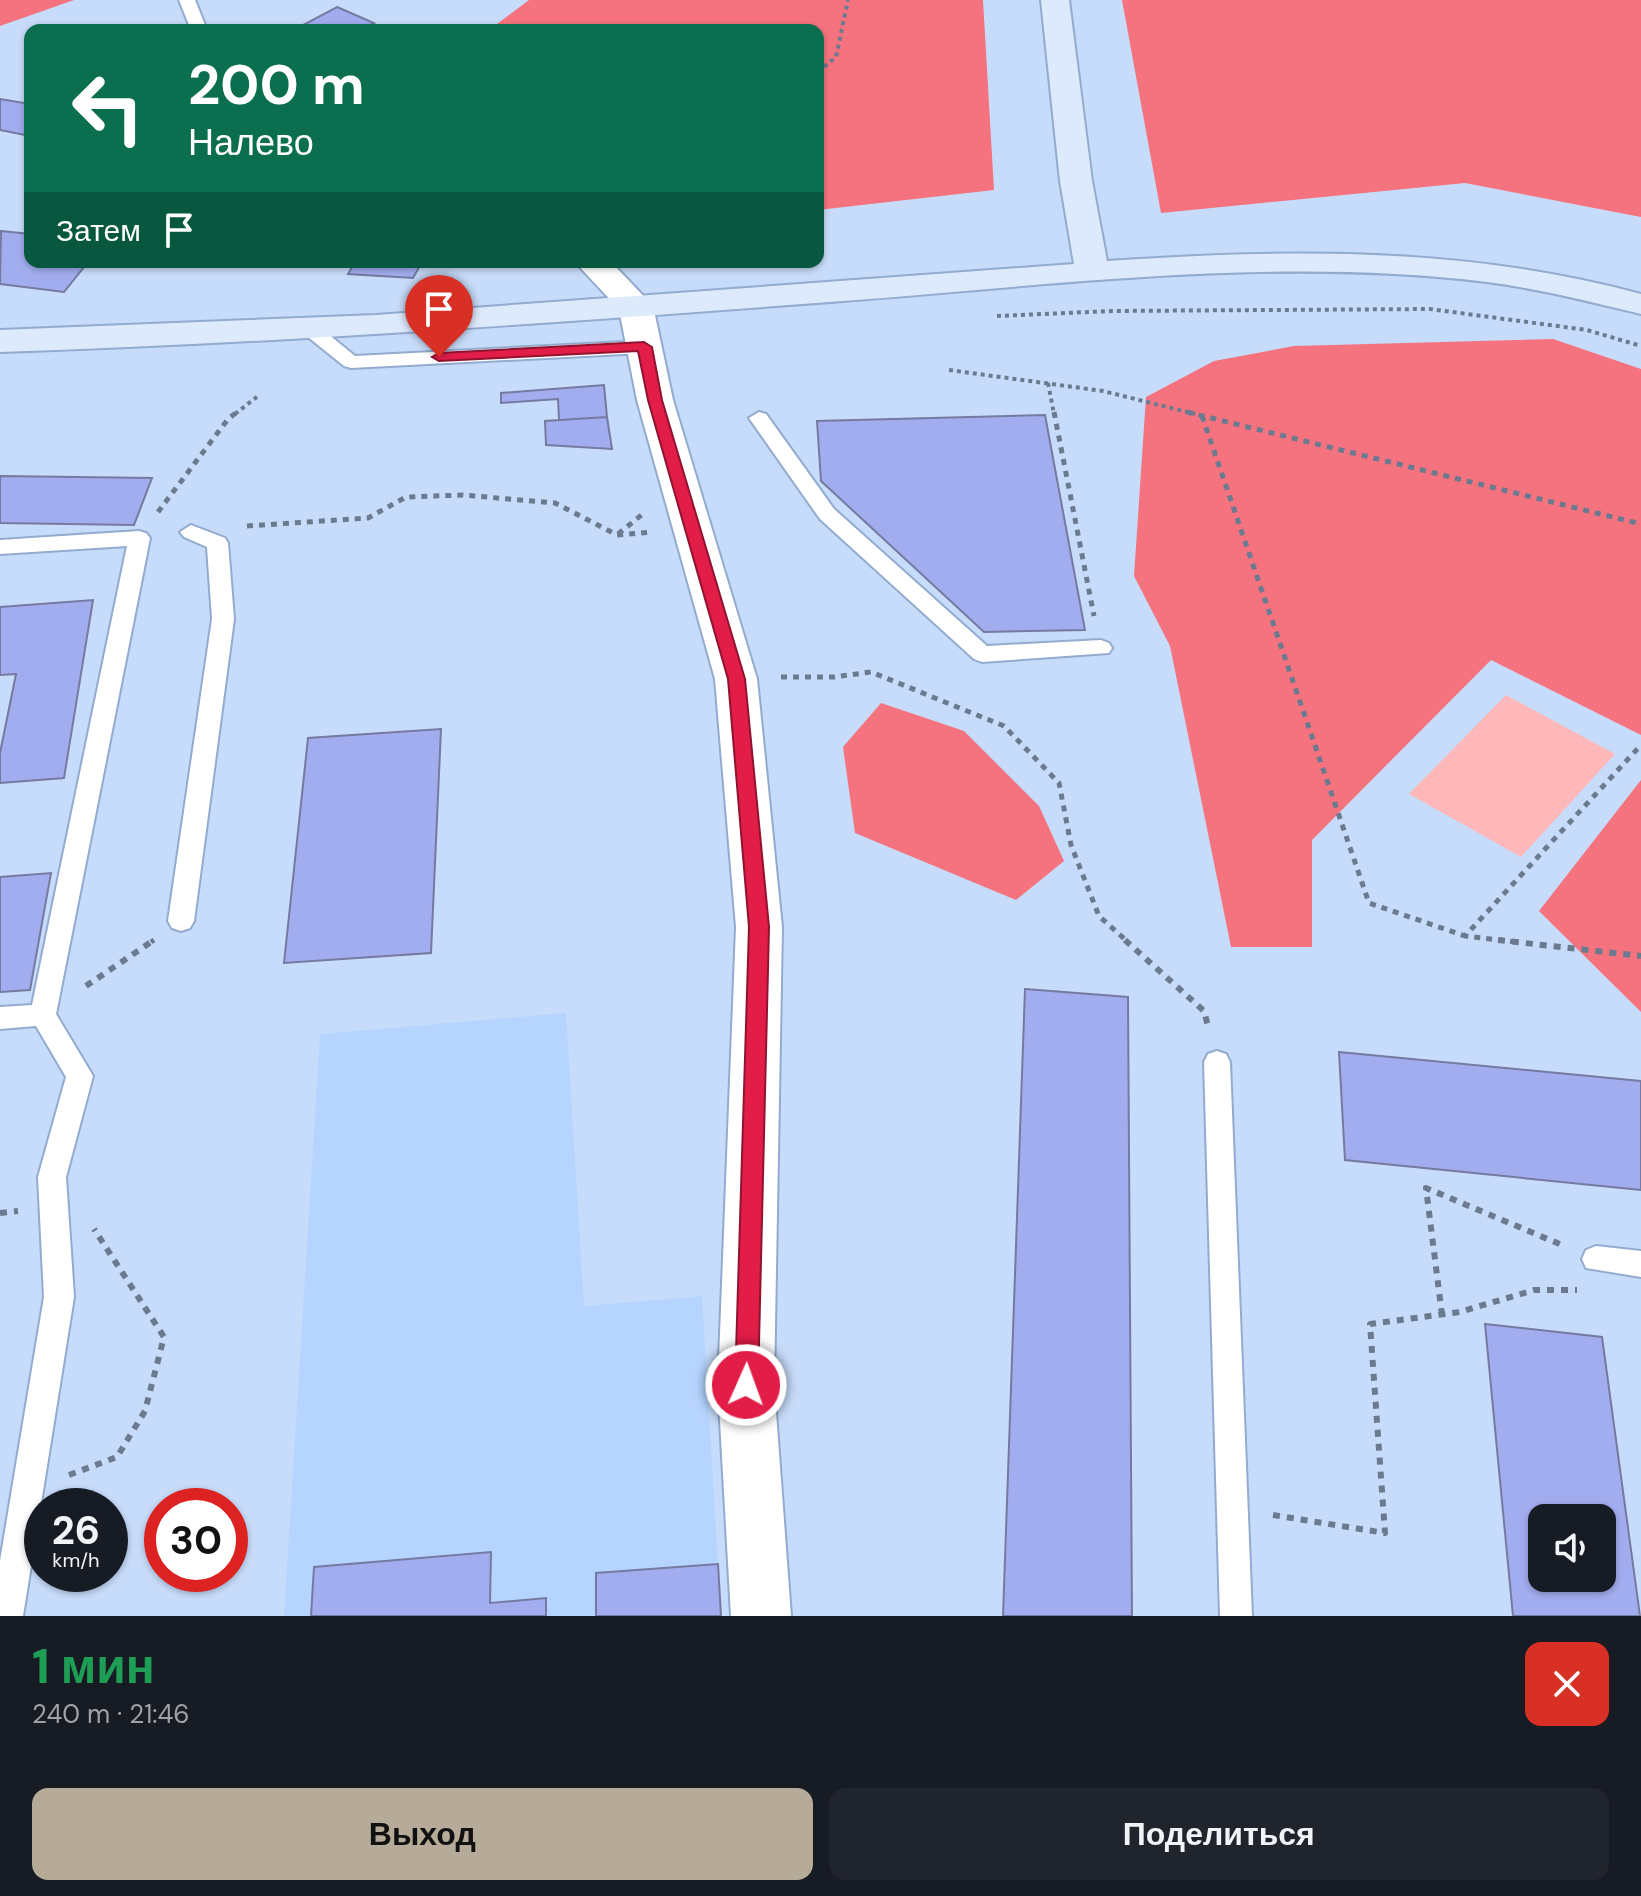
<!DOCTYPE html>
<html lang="ru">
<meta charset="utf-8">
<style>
body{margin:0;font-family:"DM Sans",sans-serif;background:#20242c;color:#f1f3f6;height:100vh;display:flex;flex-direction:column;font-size:30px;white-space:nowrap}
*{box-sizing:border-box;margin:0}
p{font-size:26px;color:#9ea1a6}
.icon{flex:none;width:44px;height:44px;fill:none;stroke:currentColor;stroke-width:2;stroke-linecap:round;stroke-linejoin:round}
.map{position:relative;height:1616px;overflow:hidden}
.drawer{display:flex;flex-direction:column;background:#171b24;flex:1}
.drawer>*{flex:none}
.banner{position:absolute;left:24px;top:24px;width:800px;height:244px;border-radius:16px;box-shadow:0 2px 6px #0004;background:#0b6e4f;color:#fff;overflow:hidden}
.fabs{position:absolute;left:1528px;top:1504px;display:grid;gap:16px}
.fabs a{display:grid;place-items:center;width:88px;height:88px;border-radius:16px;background:#171b24;box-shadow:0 2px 6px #0004;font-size:40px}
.speed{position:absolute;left:24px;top:1488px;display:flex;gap:16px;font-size:40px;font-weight:700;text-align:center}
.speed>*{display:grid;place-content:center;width:104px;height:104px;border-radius:50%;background:#171b24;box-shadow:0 2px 6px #0004;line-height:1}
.speed small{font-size:20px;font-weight:400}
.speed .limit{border:12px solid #d22;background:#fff;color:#111}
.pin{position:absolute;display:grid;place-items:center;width:68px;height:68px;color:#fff;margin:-82px -34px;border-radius:50% 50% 50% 0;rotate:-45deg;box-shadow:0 0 8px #0007}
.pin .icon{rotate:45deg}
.me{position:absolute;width:88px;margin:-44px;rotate:2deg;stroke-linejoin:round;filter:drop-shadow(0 0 6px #0008)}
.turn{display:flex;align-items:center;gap:28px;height:168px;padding:0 32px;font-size:36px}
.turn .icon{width:104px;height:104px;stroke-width:2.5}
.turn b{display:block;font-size:56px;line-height:68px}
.then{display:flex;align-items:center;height:76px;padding:0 32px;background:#0003;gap:16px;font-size:30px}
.round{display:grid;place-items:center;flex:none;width:84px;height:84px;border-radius:16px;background:#20242c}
.summary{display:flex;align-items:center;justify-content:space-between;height:136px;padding:0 32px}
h1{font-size:48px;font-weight:800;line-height:60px;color:#1e9e55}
.action{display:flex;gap:16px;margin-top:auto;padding:16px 32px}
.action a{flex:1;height:92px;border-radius:16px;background:#b6aa98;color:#111;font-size:32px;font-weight:800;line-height:92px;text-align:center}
.action a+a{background:#20242c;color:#f1f3f6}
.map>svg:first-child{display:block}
</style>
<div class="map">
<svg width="1641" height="1616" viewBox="0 0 1641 1616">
<rect width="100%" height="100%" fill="#c7dcfa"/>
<path fill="#b5d4ff" d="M566 1013 584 1306 702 1296 721 1616H284L320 1034Z"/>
<path fill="#ffb8ba" d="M1506 695 1615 754 1521 857 1409 794Z"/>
<path fill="#f5737e" d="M0 0H74L0 26Z
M529 0H983L994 190 818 210V30H489Z
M1122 0H1641V217L1465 183 1161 213Z
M1553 339 1641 369V735L1491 660 1312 840V947H1231L1170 646 1134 576 1146 397 1214 361 1294 346Z
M881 703 964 731 1039 806 1064 861 1016 900 855 833 843 747Z
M1641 780V1012L1539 911Z"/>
<path fill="#a2adef" stroke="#747aa0" stroke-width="2" fill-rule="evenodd" d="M337 7 374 23 361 30H311L301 26Z
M0 99 30 104V136L0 130Z
M1 231 30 234V262H88L64 292 0 284Z
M355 262H422L413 278 348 274Z
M604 385 607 417 559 420 558 399 501 403V393Z
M1045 415 1085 630 984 632 821 481 817 421Z
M607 417 612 449 546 445 545 421Z
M0 476 152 478 134 525 0 523Z
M93 600 64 778 0 783V753L16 674 0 675V607Z
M441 729 431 953 284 963 308 738Z
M51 873 30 990 0 992V877Z
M1025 989 1128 997 1132 1616H1003Z
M1339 1052 1641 1081V1190L1345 1160Z
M1485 1324 1602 1337 1640 1616H1513ZM1542 1518H1602V1578H1542Z
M491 1552 490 1603 546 1598V1616H311L314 1567Z
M718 1564 721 1616H596V1573Z"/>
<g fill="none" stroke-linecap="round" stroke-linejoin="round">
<g stroke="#92abce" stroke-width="4">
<path id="lane" d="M179 0H195L207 30H191Z
M310 323 317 325 355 356 644 341 654 347 644 353 351 368 344 366 303 333 301 329 303 325Z
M759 412 766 414 834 509 987 646 1101 640 1109 643 1112 648 1109 653 982 662 974 659 820 519 749 418Z
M191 525 225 538 228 543 234 619 194 921 190 928 181 931 172 928 168 921 212 619 207 547 184 537 180 532Z
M139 531 146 533 150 538 56 1014 93 1076 66 1177 74 1297 23 1616H0V1561L44 1297 38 1177 66 1077 36 1026 0 1029V1007L32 1005 127 546 0 554V540Z
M1217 1051 1226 1054 1230 1062 1252 1616H1220L1204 1062 1208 1054Z
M1596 1246 1641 1251V1277L1586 1268 1582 1259 1586 1250Z"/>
</g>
<g stroke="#92abce" stroke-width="4">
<path id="street" d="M575 262H611L653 306 673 400 757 679 782 927 774 1385 791 1616H731L718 1385 736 927 715 679 637 400 619 309Z"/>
</g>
<g stroke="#92abce" stroke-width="4">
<path id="secondary" d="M1041 0H1069L1092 181 1107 261C1286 249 1466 246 1641 294V314C1590 302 1540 289 1487 282 1274 256 1056 285 843 301 562 322 282 343 0 352V330L376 315 1074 264 1060 181Z"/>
</g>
<path stroke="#6b7a8f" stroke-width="4" stroke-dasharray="4 4" stroke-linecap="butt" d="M818 72 836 57 848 0
M997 316 1112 311 1430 309 1587 330 1641 346
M949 370 1103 391 1195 414
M1048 383 1054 414
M235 414 258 396"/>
<path stroke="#6b7a8f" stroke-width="5" stroke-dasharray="6 6" stroke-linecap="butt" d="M1054 412 1094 616
M1187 412 1641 524
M1202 416 1369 903 1465 936
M158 512 228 419 237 412
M247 526 368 518 406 497 463 495 555 503 617 535 652 532
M618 534 644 513
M781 677H834L871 672 1004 726 1059 783 1071 845 1099 916 1128 942
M151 942 154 940
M1516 942 1465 936 1641 745"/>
<path stroke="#6b7a8f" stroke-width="6" stroke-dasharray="7 7" stroke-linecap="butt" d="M1125 940 1204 1011 1209 1030
M1498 940 1641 956
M86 986 154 940
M0 1213 18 1211
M1442 1315 1426 1188 1562 1245
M69 1475 117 1457 145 1411 164 1337 94 1229
M1273 1515 1385 1533 1370 1324 1460 1312 1534 1290H1577"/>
<use href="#lane" fill="#fff" fill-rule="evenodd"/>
<use href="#street" fill="#fff" fill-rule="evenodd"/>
<use href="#secondary" fill="#ddeafc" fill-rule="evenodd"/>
</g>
<path fill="#e11d48" stroke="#92132f" stroke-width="2" d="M644 342 652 347 662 400 745 679 769 927 758 1385 754 1392 746 1396 738 1392 735 1385 749 927 728 679 648 400 638 351 439 361 432 357 439 353Z"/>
</svg>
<div class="fabs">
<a><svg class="icon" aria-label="sound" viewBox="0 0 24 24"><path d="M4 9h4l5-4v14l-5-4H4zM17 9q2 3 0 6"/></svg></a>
</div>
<div class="speed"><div>26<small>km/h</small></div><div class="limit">30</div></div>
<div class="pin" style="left:439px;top:357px;background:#d93025"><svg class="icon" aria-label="arrive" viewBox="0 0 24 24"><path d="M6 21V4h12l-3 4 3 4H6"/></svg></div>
<svg class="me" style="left:746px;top:1385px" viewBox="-20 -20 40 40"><circle r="17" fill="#e11d48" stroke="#fff" stroke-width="3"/><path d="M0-11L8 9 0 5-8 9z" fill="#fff"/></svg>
<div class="banner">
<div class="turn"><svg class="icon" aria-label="left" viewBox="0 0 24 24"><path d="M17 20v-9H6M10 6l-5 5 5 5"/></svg><div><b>200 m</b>Налево</div></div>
<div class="then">Затем<svg class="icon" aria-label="arrive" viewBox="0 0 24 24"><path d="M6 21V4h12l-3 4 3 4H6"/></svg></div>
</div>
</div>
<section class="drawer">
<div class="summary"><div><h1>1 мин</h1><p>240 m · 21:46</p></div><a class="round" style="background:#d93025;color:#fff"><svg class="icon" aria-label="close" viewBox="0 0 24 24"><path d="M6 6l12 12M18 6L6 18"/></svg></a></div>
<div class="action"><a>Выход</a><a>Поделиться</a></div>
</section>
